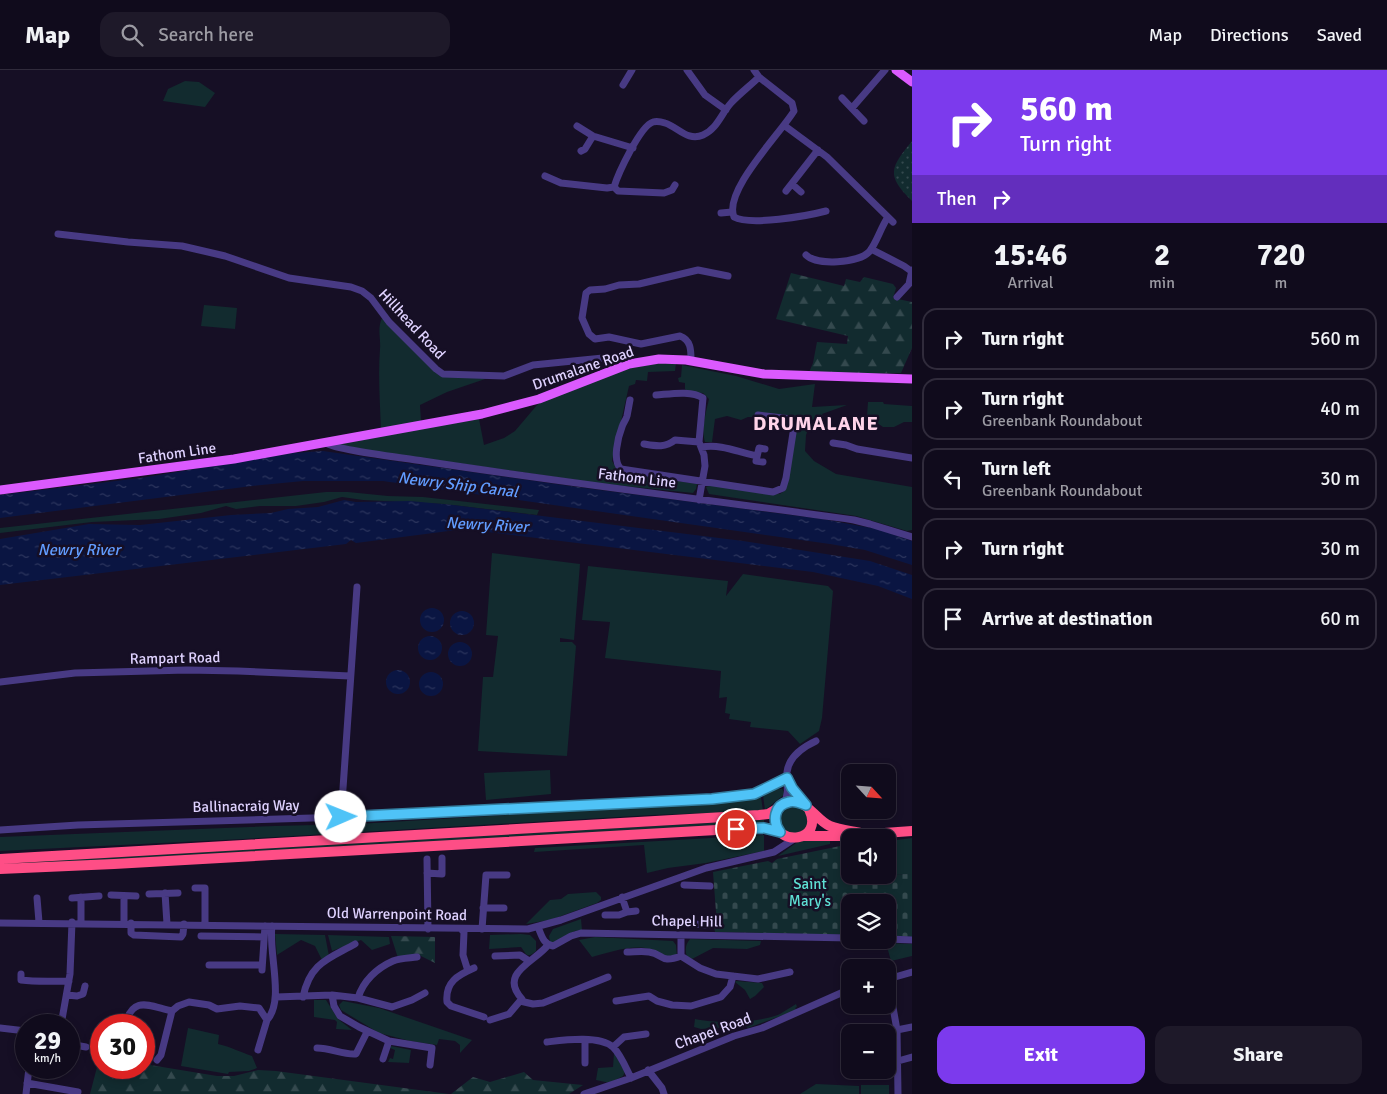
<!DOCTYPE html>
<meta charset="utf-8">
<style>
body{margin:0;font-family:Signika,sans-serif;background:#1e1929;color:#f1f3f6;height:100vh;display:flex;flex-direction:column;font-size:19px;white-space:nowrap}
*{box-sizing:border-box;margin:0}
p{font-size:16px;color:#9c9ba3}
.icon{flex:none;width:28px;height:28px;fill:none;stroke:currentColor;stroke-width:2;stroke-linecap:round;stroke-linejoin:round}
.map{position:relative;flex:1;overflow:hidden}
.sheet{display:flex;flex-direction:column;background:#100b1c;width:475px}
.sheet>*{flex:none}
.hud{background:#7c3aed;color:#fff;overflow:hidden}
.needle{width:32px;rotate:116deg}
.fabs{position:absolute;left:841px;top:694px;display:grid;gap:10px}
.fabs a{display:grid;place-items:center;width:55px;height:55px;border-radius:10px;background:#100b1c;box-shadow:0 2px 8px #0003,0 0 0 1px #302b3b;font-size:25px}
.speed{position:absolute;left:15px;top:944px;display:flex;gap:10px;font-size:25px;font-weight:700;text-align:center}
.speed>*{display:grid;place-content:center;width:65px;height:65px;border-radius:50%;background:#100b1c;box-shadow:0 2px 8px #0003,0 0 0 1px #302b3b;line-height:1}
.speed small{font-size:12px;font-weight:400}
.speed .limit{border:8px solid #d22;background:#fff;color:#111}
.pin{position:absolute;display:grid;place-items:center;width:42px;height:42px;color:#fff;margin:-21px;border:2px solid #fff;border-radius:50%;box-shadow:0 1px 5px #0007}
.me{position:absolute;width:55px;margin:-28px;rotate:89deg;stroke-linejoin:round;filter:drop-shadow(0 0 4px #0008)}
.turn{display:flex;align-items:center;gap:18px;height:105px;padding:0 25px;font-size:22px}
.turn .icon{width:65px;height:65px;stroke-width:2.5}
.turn b{display:block;font-size:35px;line-height:42px}
.then{display:flex;align-items:center;height:48px;padding:0 25px;background:#0003;gap:10px;font-size:19px}
.eta{display:flex;justify-content:space-evenly;align-items:center;height:85px;text-align:center}
.eta b{font-size:30px;font-weight:800;line-height:35px}
.action{display:flex;gap:10px;margin-top:auto;padding:10px 25px}
.action a{flex:1;height:58px;border-radius:15px;background:#7c3aed;color:#fff;font-size:20px;font-weight:800;line-height:58px;text-align:center}
.action a+a{background:#1e1929;color:#f1f3f6}
ul{padding:0;list-style:none}
li{display:flex;align-items:center;gap:15px;height:62px;margin:0 10px 8px;padding:0 15px;border:2px solid #302b3b;border-radius:15px}
li div{flex:1}
li b{display:block;font-size:19px}
li em{font-style:normal}
header{display:flex;align-items:center;gap:30px;box-sizing:border-box;height:70px;padding:0 25px;background:#100b1c;border-bottom:1px solid #302b3b}
header strong{font-size:24px}
nav{display:flex;gap:28px;margin-inline-start:auto;font-size:18px}
.search{width:350px;height:45px;background:#1e1929;display:flex;align-items:center;gap:12px;box-sizing:border-box;padding:0 18px;border-radius:15px;color:#9c9ba3;font-size:19px}
main{display:flex;flex:1;min-height:0}
.map>svg:first-child{display:block}
</style>
<header>
<strong>Map</strong>
<div class="search"><svg class="icon" aria-label="search" viewBox="0 0 24 24"><circle cx="10" cy="10" r="6"/><path d="M15 15l6 6"/></svg>Search here</div>
<nav><a>Map</a><a>Directions</a><a>Saved</a></nav>
</header>
<main>
<div class="map">
<svg width="912" height="1024" viewBox="0 0 912 1024">
<defs>
<pattern id="forest-firs" width="22" height="20" patternUnits="userSpaceOnUse" patternTransform="scale(1.25)"><rect width="22" height="20" fill="#122b2f"/><path d="M5 1l3.5 6h-7zM16 11l3.5 6h-7z" fill="#34494e"/></pattern>
<pattern id="cemetery-stones" width="16" height="16" patternUnits="userSpaceOnUse" patternTransform="scale(1.25)"><rect width="16" height="16" fill="#122b2f"/><path d="M2 7V4a2 2 0 0 1 4 0v3zM10 15v-3a2 2 0 0 1 4 0v3z" fill="#34494e"/></pattern>
<pattern id="garden-dots" width="8" height="8" patternUnits="userSpaceOnUse" patternTransform="scale(1.25)"><rect width="8" height="8" fill="#122b2f"/><path d="M2 2h.1M6 6h.1" fill="none" stroke="#34494e" stroke-width="1.8" stroke-linecap="round"/></pattern>
<pattern id="water-ripples" width="26" height="14" patternUnits="userSpaceOnUse" patternTransform="scale(1.25)"><rect width="26" height="14" fill="#0a1542"/><path d="M2 4q2-2 4 0t4 0M15 11q2-2 4 0t4 0" fill="none" stroke="#2d365e"/></pattern>
</defs>
<rect width="100%" height="100%" fill="#160f25"/>
<path fill="#122b2f" d="M185 11 199 12 215 23 205 37 163 31 168 19Z
M204 235 237 238 235 259 201 256Z
M382 248 438 301 491 307 447 322 420 335 421 351 381 360C380 333 378 305 380 279 381 268 377 259 382 248Z
M665 292 676 293 675 301 648 302 647 311 636 310 635 314 629 316 612 391 619 402 697 414 696 419 693 423 605 414 329 375 479 349 484 375 504 368 515 361 543 328 631 298Z
M682 295 736 306 779 319 815 314 812 337 847 335 822 344 823 346 812 350 806 365 805 381 814 391 836 404 912 417V460L907 461 856 446 709 424 706 417 712 415 765 424H780L785 420 797 355 803 352V348L758 342 756 347H748L741 350 727 346 715 349 712 372H705C701 359 706 342 709 329L703 323 688 322 685 319V313L679 312 678 308 681 307Z
M868 332H883L884 334 912 336V352H904L894 357H883L867 346Z
M326 422H348L388 426 423 427 539 440 537 445 444 434 363 430 342 427 324 432 296 436H260L236 439 226 436 201 443 159 449 92 452 0 463V458Z
M492 483 580 494 574 570 560 568V572H572L576 576 567 686 478 681 483 607H493L498 566 486 565Z
M588 496 728 511 726 526 743 504 828 516 833 521 822 648 819 661 800 674 788 661 750 657 751 652 729 649 730 644 725 643 727 627 719 628 721 601 605 588 610 552 582 550Z
M550 700 551 724 486 730 484 703Z
M776 719H782L785 724 765 740 763 725Z
M761 727 763 741 652 745 243 769 0 781V767L275 756 357 754 657 736Z
M781 750a14 14 0 1 1 28 0a14 14 0 1 1-28 0Z
M764 750V755L0 797V792Z
M764 765V781L706 793 668 798 647 803 644 775 534 782 535 778Z
M912 768V804H888V771Z
M806 770H830V774L778 786 796 773Z
M596 822 601 827V830L597 833 550 850 526 854 550 830 561 829 568 824Z
M581 849 582 860 575 861 554 872H550L549 866 553 859Z
M275 864 325 865 329 886 322 890 315 876 301 870 277 885Z
M521 864 530 865 536 871V881C526 890 526 883 521 877L489 879 490 865Z
M328 865 389 867 390 874 372 880 361 870 332 881Z
M595 867 673 871 676 875 677 886 664 887C646 869 614 881 592 887L579 870Z
M690 869 761 871 760 875 747 879 713 878 692 889 687 887C685 880 685 875 690 869Z
M886 873 912 874V886L891 891Z
M736 911 762 913 764 917 755 926 750 929 745 920 735 912Z
M314 930H326L338 949 352 960 336 959 337 952 335 950 314 947Z
M343 931 379 938 472 970 460 983V975L455 971 439 969 437 975 410 971 379 963 341 940 339 935Z
M796 934 797 937 795 938 797 940 748 958 745 956 701 959 694 957 695 949C718 954 758 953 780 944 785 941 791 937 796 934Z
M188 958 219 965 218 974C231 977 240 982 252 986L257 998 249 1001 229 1002 228 1004 181 996Z
M391 976 411 980 409 993 388 992 390 988 393 989 395 980 390 978Z
M614 983 625 1002 623 1006 610 1013 596 1010 598 998 613 997Z
M816 1014 859 1016V1024H800Z
M861 1015H889V1024H861Z"/>
<path fill="url(#forest-firs)" d="M791 203 844 216 846 209 860 212 864 207 893 214 896 218 893 228 912 232V278L901 303 808 305 813 293 817 272 847 274 848 266 776 249Z
M391 866 435 867V893L417 884 398 888Z
M101 982V998H144V994L217 1006H234L258 1000 276 1001 449 1024H90Z
M524 1002 533 1010 583 1015 569 1024H451L473 1007 490 1012Z"/>
<path fill="url(#cemetery-stones)" d="M850 774 849 805 912 804V867L888 866V832H850V865L715 862 714 856 717 855 713 802 768 791 772 793 777 789Z"/>
<path fill="url(#garden-dots)" d="M912 71V131C885 105 891 97 912 71Z"/>
<path fill="url(#water-ripples)" d="M323 381 577 417 822 449 877 459 912 471V495L865 480 830 474 383 411H303L252 416 0 448V425L140 408 293 383Z
M344 430 356 432 410 431 453 435 743 471 870 491 912 505V529L878 516 813 502 464 459 356 473 351 470 346 474 0 515V469L89 454 140 455 231 445 271 443 288 439 318 437Z
M420 550a12 12 0 1 1 24 0a12 12 0 1 1-24 0Z
M450 553a12 12 0 1 1 24 0a12 12 0 1 1-24 0Z
M418 578a12 12 0 1 1 24 0a12 12 0 1 1-24 0Z
M448 584a12 12 0 1 1 24 0a12 12 0 1 1-24 0Z
M386 612a12 12 0 1 1 24 0a12 12 0 1 1-24 0Z
M419 614a12 12 0 1 1 24 0a12 12 0 1 1-24 0Z"/>
<g fill="none" stroke-linecap="round" stroke-linejoin="round">
<path stroke="#483a84" stroke-width="7" d="M687 0 705 25 726 40
M754 0 759 7 792 33 794 41C780 64 723 121 734 147 750 156 807 146 826 141
M623 15 632 0
M842 28 864 51
M852 38 885 0
M577 56 593 66 633 78
M785 56 827 87 893 152
M581 81 585 79 593 66
M545 106 561 113 607 118 614 117
M792 114 801 122
M675 115 672 120 664 123 618 121 614 117C618 104 640 56 653 52 656 51 662 52 665 53 678 57 688 72 703 65 717 59 721 44 731 33 739 24 750 16 759 7
M786 121 818 80
M721 143 732 142
M58 164 128 172 182 176 225 186 289 208 351 217 362 221 371 228 389 252 436 299 443 304 504 306 533 295 603 288 623 289 629 294
M871 179 904 196 911 201
M806 185C817 196 858 193 869 182 876 174 881 157 888 147
M897 227 909 214 912 200
M691 290C691 280 691 270 680 266L641 274 609 267 595 269 589 264 582 248 586 223 590 220 605 219 619 215 639 214 698 200 728 206
M656 325C670 324 691 320 703 328L699 372 704 385 705 396 699 430
M630 330C629 335 628 341 627 346 626 350 623 353 622 357 618 367 612 391 621 399L773 422 783 418 786 408 795 350
M758 345 799 350
M326 373C335 380 406 388 423 391 566 413 710 430 854 450L870 454 912 467
M833 373 846 375 857 379 912 388
M644 374C656 376 665 378 675 370L699 372
M701 377C724 374 736 382 757 386
M763 392 756 391 759 378 765 379
M0 612 75 603 187 600 238 601 350 606
M788 712 804 733
M784 734C790 720 786 715 787 702 789 686 803 677 816 671
M341 747 357 517
M0 760 78 755 377 746 712 729 754 724 787 708
M427 789 428 859
M427 803 442 804V788
M684 815 710 816
M195 818H205V855
M165 823 167 854
M149 824 178 823
M111 825 136 826
M81 827V853
M622 827 627 842
M37 828 39 852
M72 828 99 826
M483 838H504
M605 845H619L627 842 636 841
M0 853 528 859 561 850 706 798 774 782 797 767
M124 853V826
M131 853V863L134 865 181 867 183 864 184 854
M676 853 709 855
M538 857C542 866 543 874 553 876L571 866 581 863 850 868
M482 859 486 805H507
M462 860 464 862 463 885 468 901
M681 865V886L700 898 716 904 758 909 790 902
M201 866 264 867
M888 869 912 870
M548 875C535 892 498 903 522 929L520 931 533 934 543 933 608 907
M627 882C634 882 642 881 649 882 664 884 660 894 681 886
M495 886 520 885 529 891
M209 895H262
M474 898C458 905 445 912 447 932L451 936 484 947
M262 900 265 856
M21 904V910C37 912 52 911 69 911
M888 909 897 960 898 1024
M888 909 912 902
M67 925 77 926 83 924 85 916
M332 925 334 936 340 946 359 957 389 971 432 978 430 995
M276 927 332 925 358 928 392 937 412 930 425 923
M303 927C310 893 328 889 355 874
M358 928C363 911 377 898 393 891 400 888 410 888 417 887
M616 931 649 926 657 931 672 935 691 936 721 927 730 917 733 906
M490 950 509 944 520 931
M61 955 70 904 72 852
M125 955C133 925 149 936 172 941
M0 958 26 961
M897 960 912 957
M547 972C564 970 599 965 613 977 621 985 626 998 631 1008
M69 974 86 977
M613 977 624 967 646 964
M317 978C331 978 343 985 356 984L367 962
M258 980 267 950
M383 989 389 971
M157 990 161 985 172 941 178 936 189 932 209 935 217 939 240 936 259 938 267 950C285 931 268 882 272 856
M898 991 912 987
M585 993V970
M648 1000 662 1018 664 1024
M27 1013 78 1022
M26 1024 29 998
M584 1024 631 1008 734 966 762 958 850 919"/>
<path stroke="#db5afe" stroke-width="9" d="M896 0 912 12
M0 420 234 389 482 344 539 329 629 294 659 289 686 290 764 304 912 309"/>
<path stroke="#fe4e86" stroke-width="10" d="M809 739C825 773 775 777 775 749 775 742 779 736 785 733 803 723 815 750 830 756 841 760 853 761 865 764
M803 766H843L912 761
M0 789 759 745 768 744 780 737
M0 799 114 794 752 758H769L780 762"/>
</g>
<g fill="none" stroke-linecap="round" stroke-linejoin="round">
<g stroke="#337fa1" stroke-width="12">
<path id="route" d="M341 747 712 729 754 724 787 708 792 718 806 735C800 733 795 730 789 732 774 735 772 751 780 762L764 758 736 759"/>
</g>
<use href="#route" stroke="#4fc3f7" stroke-width="9"/>
</g>
<g text-anchor="middle" dominant-baseline="central" stroke-width="5" stroke-linejoin="round" paint-order="stroke">
<g font-size="15" fill="#dfd2ff" stroke="#160f25">
<text transform="translate(412 254) rotate(47)">Hillhead Road</text>
<text transform="translate(583 298) rotate(-19)">Drumalane Road</text>
<text transform="translate(177 383) rotate(-8)">Fathom Line</text>
<text transform="translate(637 408) rotate(7)">Fathom Line</text>
<text transform="translate(175 588) rotate(-1)">Rampart Road</text>
<text transform="translate(246 736) rotate(-1)">Ballinacraig Way</text>
<text transform="translate(397 844) rotate(1)">Old Warrenpoint Road</text>
<text transform="translate(687 851) rotate(1)">Chapel Hill</text>
<text transform="translate(713 961) rotate(-20)">Chapel Road</text>
</g>
<g font-size="15" fill="#5edfd4" stroke="#160f25">
<text x="810" y="814">Saint<tspan x="810" dy="17">Mary's</tspan></text>
</g>
<g font-size="16" font-style="italic" fill="#619cff" stroke="#160f25">
<text transform="translate(458 415) rotate(7)">Newry Ship Canal</text>
<text transform="translate(487 455) rotate(3)">Newry River</text>
<text x="79" y="480">Newry River</text>
</g>
<g font-size="20" font-weight="bold" letter-spacing="1" fill="#ffd4e9" stroke="#160f25">
<text x="816" y="353">DRUMALANE</text>
</g>
</g>
</svg>
<div class="fabs">
<a><svg class="needle" viewBox="-14 -14 28 28"><path d="M0-13l5 13h-10z" fill="#e53935"/><path d="M0 13l5-13h-10z" fill="#9c9ba3"/></svg></a>
<a><svg class="icon" aria-label="sound" viewBox="0 0 24 24"><path d="M4 9h4l5-4v14l-5-4H4zM17 9q2 3 0 6"/></svg></a>
<a><svg class="icon" aria-label="layers" viewBox="0 0 24 24"><path d="M12 4l9 5-9 5-9-5zM3 14l9 5 9-5"/></svg></a>
<a>+</a>
<a>−</a>
</div>
<div class="speed"><div>29<small>km/h</small></div><div class="limit">30</div></div>
<div class="pin" style="left:736px;top:759px;background:#d93025"><svg class="icon" aria-label="arrive" viewBox="0 0 24 24"><path d="M6 21V4h12l-3 4 3 4H6"/></svg></div>
<svg class="me" style="left:341px;top:747px" viewBox="-20 -20 40 40"><circle r="19" fill="#fff"/><path d="M0-13L10 11 0 6-10 11z" fill="#4fc3f7"/></svg>
</div>
<section class="sheet">
<div class="hud">
<div class="turn"><svg class="icon" aria-label="right" viewBox="0 0 24 24"><path d="M7 20v-9h11M14 6l5 5-5 5"/></svg><div><b>560 m</b>Turn right</div></div>
<div class="then">Then<svg class="icon" aria-label="right" viewBox="0 0 24 24"><path d="M7 20v-9h11M14 6l5 5-5 5"/></svg></div>
</div>
<div class="eta">
<div><b>15:46</b><p>Arrival</p></div>
<div><b>2</b><p>min</p></div>
<div><b>720</b><p>m</p></div>
</div>
<ul>
<li><svg class="icon" aria-label="right" viewBox="0 0 24 24"><path d="M7 20v-9h11M14 6l5 5-5 5"/></svg><div><b>Turn right</b></div><em>560 m</em></li>
<li><svg class="icon" aria-label="right" viewBox="0 0 24 24"><path d="M7 20v-9h11M14 6l5 5-5 5"/></svg><div><b>Turn right</b><p>Greenbank Roundabout</p></div><em>40 m</em></li>
<li><svg class="icon" aria-label="left" viewBox="0 0 24 24"><path d="M17 20v-9H6M10 6l-5 5 5 5"/></svg><div><b>Turn left</b><p>Greenbank Roundabout</p></div><em>30 m</em></li>
<li><svg class="icon" aria-label="right" viewBox="0 0 24 24"><path d="M7 20v-9h11M14 6l5 5-5 5"/></svg><div><b>Turn right</b></div><em>30 m</em></li>
<li><svg class="icon" aria-label="arrive" viewBox="0 0 24 24"><path d="M6 21V4h12l-3 4 3 4H6"/></svg><div><b>Arrive at destination</b></div><em>60 m</em></li>
</ul>
<div class="action"><a>Exit</a><a>Share</a></div>
</section>
</main>
